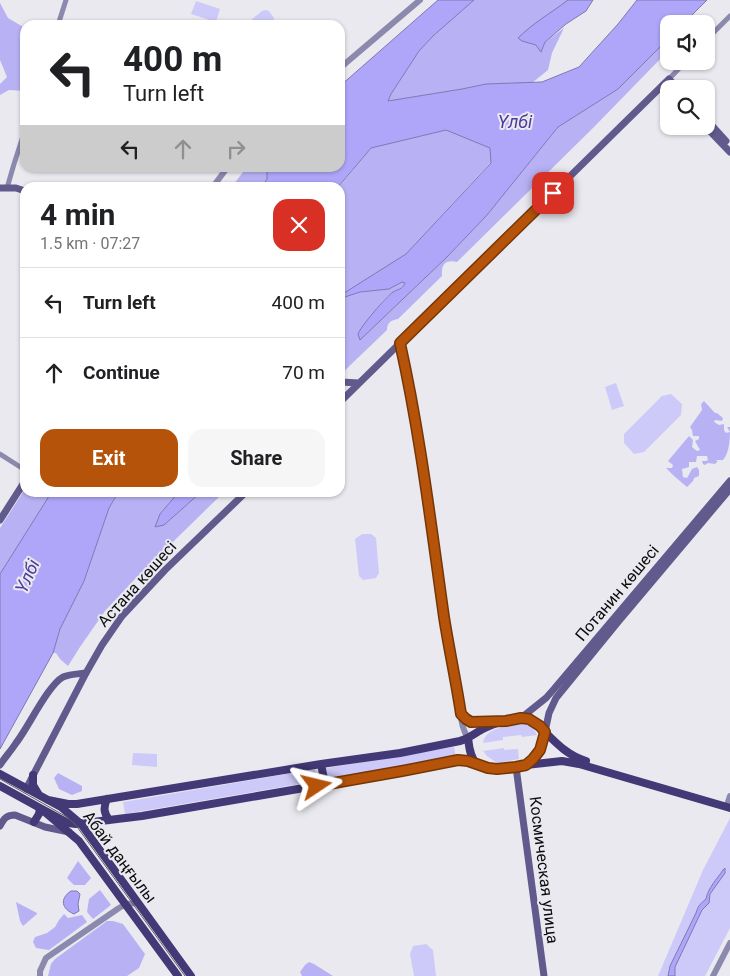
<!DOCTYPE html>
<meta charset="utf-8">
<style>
body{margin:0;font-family:Roboto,sans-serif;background:#f6f6f6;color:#202124;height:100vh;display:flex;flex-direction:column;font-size:19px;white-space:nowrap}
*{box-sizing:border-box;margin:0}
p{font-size:16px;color:#757577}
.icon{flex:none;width:28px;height:28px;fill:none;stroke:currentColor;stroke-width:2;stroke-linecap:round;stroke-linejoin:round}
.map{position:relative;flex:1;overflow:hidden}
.side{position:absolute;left:20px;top:182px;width:325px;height:315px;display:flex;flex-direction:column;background:#fff;border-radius:15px;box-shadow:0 1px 4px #0004}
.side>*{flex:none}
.hud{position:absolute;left:20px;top:20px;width:325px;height:152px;border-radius:15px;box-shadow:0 1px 4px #0004;background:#fff;color:#202124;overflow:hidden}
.fabs{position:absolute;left:660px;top:15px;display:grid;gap:10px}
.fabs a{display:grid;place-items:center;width:55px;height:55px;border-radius:10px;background:#fff;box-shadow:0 1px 4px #0004;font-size:25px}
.pin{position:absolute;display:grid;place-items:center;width:42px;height:42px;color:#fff;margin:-21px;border-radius:10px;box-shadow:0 2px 8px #0006}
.me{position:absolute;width:55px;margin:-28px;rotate:80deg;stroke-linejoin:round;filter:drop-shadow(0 0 4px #0008)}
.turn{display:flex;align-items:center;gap:18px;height:105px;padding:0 20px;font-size:22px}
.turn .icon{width:65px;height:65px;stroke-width:2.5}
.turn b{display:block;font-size:35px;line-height:42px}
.lanes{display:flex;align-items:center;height:48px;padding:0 20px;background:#0003;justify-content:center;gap:25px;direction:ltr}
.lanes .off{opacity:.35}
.round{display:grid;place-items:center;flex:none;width:52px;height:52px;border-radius:15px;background:#f6f6f6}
.overview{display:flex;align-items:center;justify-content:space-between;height:85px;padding:0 20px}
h1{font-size:30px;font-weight:700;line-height:38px}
.button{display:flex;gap:10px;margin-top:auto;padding:10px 20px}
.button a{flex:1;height:58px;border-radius:15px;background:#b45309;color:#fff;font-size:20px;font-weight:700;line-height:58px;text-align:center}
.button a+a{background:#f6f6f6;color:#202124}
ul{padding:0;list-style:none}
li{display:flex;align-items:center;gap:15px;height:70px;padding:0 20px;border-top:1px solid #e0e0e0}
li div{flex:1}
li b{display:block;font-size:19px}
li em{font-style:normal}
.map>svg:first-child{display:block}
</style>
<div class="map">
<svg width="730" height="976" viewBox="0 0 730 976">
<rect width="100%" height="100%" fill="#eae9ef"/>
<path fill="#cdcaf9" d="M196 1 220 9 216 22 191 14Z
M265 10 269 11 274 18 273 25H245L262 11Z
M616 383 624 406 612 410 605 387Z
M671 394 682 404 681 415 644 452 634 454 624 443V434L662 396Z
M362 534H371L376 538 379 573 376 578 363 580 359 576 355 539Z
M521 724C529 725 534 727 537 735L522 737 521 735 503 737V740L483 743C486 727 508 726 521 724Z
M454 747 456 758 328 779 326 768Z
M504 748V750L518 749 519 759 497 763 487 756 483 751Z
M133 753 157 754V767L132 765Z
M315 769 317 781 125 814 123 802Z
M730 818V928L705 976H658L703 870Z
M426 944 433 950 436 976H414L410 954 413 946Z"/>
<path fill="#b8b2f5" d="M474 0H568L522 41 536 45 541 51 545 42 564 28 552 53 548 70 532 83 486 84 462 89 388 101 391 94 419 51 433 36Z
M0 3 8 18 25 28V91L9 90 0 95V84L7 77 0 60Z
M669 38V50L594 127 457 262C445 259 441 265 442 276L398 319C391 320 387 323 387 330L340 375V188H338L371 148 446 130 490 148 491 162 406 254 342 295 343 298 360 292 389 289 402 282 405 283C402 290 398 289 393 292 390 294 386 298 383 301 373 312 367 326 360 340L447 257 487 215 558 127 618 89Z
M246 168H267V179L262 187 231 188Z
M704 401 715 413H717L723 418 722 421 715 420 714 422 719 425 724 424V430L726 433 730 432 727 427H730C730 437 730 452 723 460H717L716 461H718L715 464 708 463 705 465 703 464 702 461H706L708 460 707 456H697L696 462H689V467L682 469 683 477 687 478 692 469 697 467 699 470V476L694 478 693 481 687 487 674 476 666 468H672L673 465 668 461 689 436 693 440 692 447 697 451 700 450 695 441 699 439V436H693L692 430 690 427 702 410 701 404Z
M25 489V492L51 493 0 574V528Z
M119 493H178L160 514 155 527 164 525 200 493H223L135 579 105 611 80 647 68 666 60 659 56 653H53L60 629 84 581 109 508Z
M58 773 82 786V791L72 795 59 789 54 778Z
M78 861 91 878 85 885H74L67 878Z
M100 890 111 905 93 919 87 912 89 899Z
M16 902 37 913V914L23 926 20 921Z
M64 914 68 918 82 915 87 922 49 950 36 948 33 942 35 937 47 933 55 927 59 920Z
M107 921H113L123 924 145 954 139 968 127 976H48L51 964 55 959Z
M309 962 314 964 333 976H302L300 972 305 965Z"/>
<path fill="#afa6fa" stroke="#7e78b3" d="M438 0H474L433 36 419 51 391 94 388 101 462 89 486 84 542 82 579 67 618 24 637 0H707L683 24H669V38L618 89 558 127 487 215 447 257 360 340 358 334C361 326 386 297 393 292 398 289 402 290 405 283L402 282 389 289 360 292 342 298 341 295 406 254 491 163 490 148 446 130 371 148 338 187H262L267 179V168H340V86Z
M568 0H593L586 11 566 24 545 42 541 52 536 45 522 41 518 38C533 23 551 13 568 0Z
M51 493H118L109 508 84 581 60 629 53 653 0 749V574Z
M178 493H200L164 525 155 527 160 514Z
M725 868V873L710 894 709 903 702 910 675 967V976H668L670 966 696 913C698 906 700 904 706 899 708 888 717 879 723 870Z
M71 891H77L80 894 78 904 79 911 74 914C62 909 59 899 71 891Z"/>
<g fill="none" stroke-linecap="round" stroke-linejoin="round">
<path stroke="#8b89ad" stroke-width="5" d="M58 25 66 0
M706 40 730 16
M669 79 686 61
M7 188 14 164 25 130
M0 454 25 470"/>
<path stroke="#8b89ad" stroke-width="6" d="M340 68 420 0
M212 188 227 168
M400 343 405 365 423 471 447 634 461 714C461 723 463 730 468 738
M461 714C471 726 485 721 499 721
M728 802 730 796
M40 976V971L46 958 119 908 126 904 138 903
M713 976 730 943"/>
<path stroke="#605a8d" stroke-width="7" d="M706 119 726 141
M705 126 730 152
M0 188H16L25 191
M340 382 359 383
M340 402 669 79 678 89
M0 520 25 481
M521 718 546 698 554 689 730 481
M545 732 549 713 556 698 618 622 730 489
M0 765C5 757 11 751 16 743 28 728 48 685 63 677 70 674 78 674 86 673
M516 767 544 976
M26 789 86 673 102 645 122 616 165 570 246 492
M0 826C4 818 7 815 15 815L45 827 69 832"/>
<path stroke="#423976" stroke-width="8" d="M545 732C558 745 569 756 586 761
M321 764 325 784
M526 765 562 761 579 764 730 808
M0 774 61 807 81 824 191 976
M33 775V785L39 795
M0 786 40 808 79 841 178 976
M107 799C103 808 104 813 109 820
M48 800 68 804H77L321 764 400 753 460 741C468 739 474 734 481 730 493 724 517 714 530 720 536 722 541 727 545 732 543 744 539 759 526 765 520 768 510 768 503 769 495 769 484 769 477 764 470 758 469 746 468 738
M34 822 39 814 40 808 68 823 76 824 142 816 402 771 458 760 477 764"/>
<path stroke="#5f5f62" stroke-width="1" d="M0 779 65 816 75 824 185 976"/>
</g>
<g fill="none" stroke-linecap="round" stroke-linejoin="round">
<g stroke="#753606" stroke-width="12">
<path id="route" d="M317 786 402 771 458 760 468 761 488 768 497 769 516 767 526 765 533 759 540 750 545 732 540 726 529 719 521 718 506 721 471 722 466 719 461 714C456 681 449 649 444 617 431 525 420 433 400 343L553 193"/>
</g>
<use href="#route" stroke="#b45309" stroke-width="9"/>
</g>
<g text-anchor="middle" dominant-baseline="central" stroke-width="4" stroke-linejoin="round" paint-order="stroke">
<g font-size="16" fill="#0c0c0e" stroke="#eae9ef">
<text transform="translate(137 584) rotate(-48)">Астана көшесі</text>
<text transform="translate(617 593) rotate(-50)">Потанин көшесі</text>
<text transform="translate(120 857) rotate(53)">Абай даңғылы</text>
<text transform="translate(544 870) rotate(83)">Космическая улица</text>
</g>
<g font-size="18" font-style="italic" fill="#4e3a99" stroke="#eae9ef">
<text x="515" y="121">Үлбі</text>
<text transform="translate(27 576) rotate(-66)">Үлбі</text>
</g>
</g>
</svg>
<div class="fabs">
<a><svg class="icon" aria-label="sound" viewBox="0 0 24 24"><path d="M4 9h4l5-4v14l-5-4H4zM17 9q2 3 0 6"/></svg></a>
<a><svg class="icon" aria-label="search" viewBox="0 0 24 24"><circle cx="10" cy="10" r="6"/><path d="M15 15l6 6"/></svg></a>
</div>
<div class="pin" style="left:553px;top:193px;background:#d93025"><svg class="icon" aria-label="arrive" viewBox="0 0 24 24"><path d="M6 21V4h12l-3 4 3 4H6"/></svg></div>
<svg class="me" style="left:317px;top:786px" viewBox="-20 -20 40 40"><path d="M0-17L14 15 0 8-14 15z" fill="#b45309" stroke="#fff" stroke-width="4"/></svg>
<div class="hud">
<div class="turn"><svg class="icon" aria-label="left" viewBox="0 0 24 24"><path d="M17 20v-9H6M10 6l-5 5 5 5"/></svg><div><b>400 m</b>Turn left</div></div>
<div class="lanes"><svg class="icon" aria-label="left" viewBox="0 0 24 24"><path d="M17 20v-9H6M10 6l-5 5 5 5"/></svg><svg class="icon off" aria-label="ahead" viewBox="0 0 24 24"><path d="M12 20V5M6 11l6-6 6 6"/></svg><svg class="icon off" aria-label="right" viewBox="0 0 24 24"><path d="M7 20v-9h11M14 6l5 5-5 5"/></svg></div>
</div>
<section class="side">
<div class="overview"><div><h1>4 min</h1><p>1.5 km · 07:27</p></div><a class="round" style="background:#d93025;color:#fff"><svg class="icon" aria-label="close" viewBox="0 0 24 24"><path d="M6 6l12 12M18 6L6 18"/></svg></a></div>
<ul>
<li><svg class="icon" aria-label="left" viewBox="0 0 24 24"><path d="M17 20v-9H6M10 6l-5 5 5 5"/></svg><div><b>Turn left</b></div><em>400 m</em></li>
<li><svg class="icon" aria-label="ahead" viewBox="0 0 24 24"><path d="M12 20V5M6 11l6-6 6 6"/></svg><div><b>Continue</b></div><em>70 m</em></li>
</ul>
<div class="button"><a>Exit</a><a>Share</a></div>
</section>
</div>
